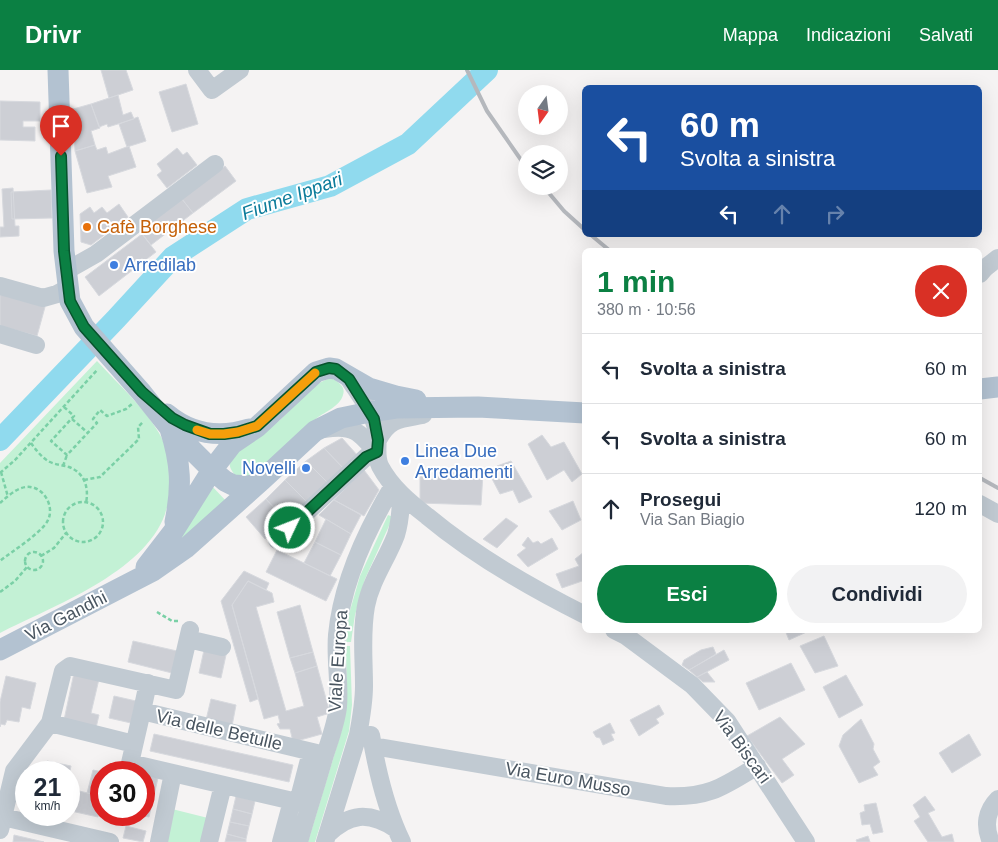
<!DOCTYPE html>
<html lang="it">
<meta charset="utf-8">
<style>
body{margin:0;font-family:Helvetica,sans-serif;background:#f2f2f3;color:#1f2937;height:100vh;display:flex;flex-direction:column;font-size:19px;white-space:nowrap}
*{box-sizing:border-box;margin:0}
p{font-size:16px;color:#747a83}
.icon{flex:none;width:28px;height:28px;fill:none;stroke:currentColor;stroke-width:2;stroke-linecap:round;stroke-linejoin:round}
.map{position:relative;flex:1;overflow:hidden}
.side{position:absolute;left:582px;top:178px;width:400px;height:385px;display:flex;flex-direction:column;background:#fff;border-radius:8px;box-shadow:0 5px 20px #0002}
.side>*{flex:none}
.banner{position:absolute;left:582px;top:15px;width:400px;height:152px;border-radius:8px;box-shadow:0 5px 20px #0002;background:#1a4fa0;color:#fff;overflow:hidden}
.needle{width:32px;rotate:194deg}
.tools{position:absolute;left:518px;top:15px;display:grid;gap:10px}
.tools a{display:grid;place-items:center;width:50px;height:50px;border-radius:50%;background:#fff;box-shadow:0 5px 20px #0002;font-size:25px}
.speed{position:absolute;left:15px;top:691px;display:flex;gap:10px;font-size:25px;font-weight:700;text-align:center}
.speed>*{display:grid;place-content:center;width:65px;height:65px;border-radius:50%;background:#fff;box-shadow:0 5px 20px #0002;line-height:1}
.speed small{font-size:12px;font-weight:400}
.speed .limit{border:8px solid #d22;background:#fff;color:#111}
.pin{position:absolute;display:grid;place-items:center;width:42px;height:42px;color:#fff;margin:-51px -21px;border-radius:50% 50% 50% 0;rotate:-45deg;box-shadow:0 0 5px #0007}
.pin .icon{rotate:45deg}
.me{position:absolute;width:55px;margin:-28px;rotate:47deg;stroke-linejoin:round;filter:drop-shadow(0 0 4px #0008)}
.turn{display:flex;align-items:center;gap:18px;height:105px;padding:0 15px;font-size:22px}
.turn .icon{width:65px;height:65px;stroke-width:2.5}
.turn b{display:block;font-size:35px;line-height:42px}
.lanes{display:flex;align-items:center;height:48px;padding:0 15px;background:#0003;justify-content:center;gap:25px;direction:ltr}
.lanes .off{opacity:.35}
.round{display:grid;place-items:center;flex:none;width:52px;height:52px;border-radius:26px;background:#f2f2f3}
.headline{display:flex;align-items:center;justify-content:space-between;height:85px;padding:0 15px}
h1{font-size:30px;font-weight:700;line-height:38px;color:#0b8043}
.cta{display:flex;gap:10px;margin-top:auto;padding:10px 15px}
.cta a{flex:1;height:58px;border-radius:30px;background:#0b8043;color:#fff;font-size:20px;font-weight:700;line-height:58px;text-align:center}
.cta a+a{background:#f2f2f3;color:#1f2937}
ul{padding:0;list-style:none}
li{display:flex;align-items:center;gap:15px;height:70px;padding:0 15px;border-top:1px solid #e0e1e3}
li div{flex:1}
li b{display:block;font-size:19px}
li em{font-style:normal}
header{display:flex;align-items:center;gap:30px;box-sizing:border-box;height:70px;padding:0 25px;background:#0b8043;color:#fff}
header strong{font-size:24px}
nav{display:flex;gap:28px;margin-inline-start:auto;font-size:18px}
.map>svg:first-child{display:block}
</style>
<header>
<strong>Drivr</strong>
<nav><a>Mappa</a><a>Indicazioni</a><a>Salvati</a></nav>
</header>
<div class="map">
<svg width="998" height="772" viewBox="0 0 998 772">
<rect width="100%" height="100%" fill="#f5f3f3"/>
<path fill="#c3f1d5" d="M97 291C118 314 143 336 159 363 168 378 169 393 169 410 169 416 170 423 169 429 169 434 166 439 165 444 144 503 53 536 0 563V393Z
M331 308C338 312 346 316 343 325 340 336 325 342 317 348 294 366 274 388 253 407L235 405C228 397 229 392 231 382 249 373 265 363 280 350 296 336 311 313 331 308Z
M210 414 227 432 177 476Z
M388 445 393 447 365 509 355 545 351 572H346L349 544 360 506Z
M346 576H350L352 635 349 661 315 772H308L342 659 347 635Z
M172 739 208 748 203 772H164Z"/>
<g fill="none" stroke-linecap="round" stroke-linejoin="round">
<path stroke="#90daee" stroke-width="22" d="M0 370 116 249 173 187 247 139 330 116 408 74 487 0"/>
</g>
<path fill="#cdcfd5" stroke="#d7d9de" d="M101 0H126L133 20 109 28Z
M186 14 198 54 172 62 159 22Z
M118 25 123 45 131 42 134 49 108 57 107 54 99 57 91 34Z
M0 31 40 32V51H23V57H35V71L0 70Z
M91 34 100 58 91 61 95 75 75 81 73 39Z
M138 47 146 71 127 77 119 54Z
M95 75 97 80 106 77 108 84 129 76 136 97 108 106 112 117 87 123 75 81Z
M177 78 183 85 187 82 197 95 167 118 157 105 162 101 157 94Z
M225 96 236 111 193 143 182 129Z
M13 118 15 156H19V166L0 167V157H4L2 119Z
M51 120 52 148 12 149 11 122Z
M182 129 193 143 151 175 140 161Z
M119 134 128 147 91 175 81 172 80 144 90 137 94 143 102 137 107 143Z
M142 164 156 182 99 226 85 207Z
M0 224 45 237 37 266 0 256Z
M542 365 551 377 564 372 582 404 572 412 564 400 547 410 528 374Z
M342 368 358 386 344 399 324 378Z
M324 378 344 399 329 414 306 391Z
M306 391 328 413 307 432 285 410Z
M511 391 532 427 519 433 513 420 500 424 490 405 499 401 497 396Z
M364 400 379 420 364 446 334 430Z
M420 402 483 403 481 435 420 433Z
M285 410 307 432 286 451 266 429Z
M266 429 286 451 265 469 246 447Z
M334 430 361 445 351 464 319 445Z
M573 431 581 450 562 460 549 441Z
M506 448 518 456 497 478 483 469Z
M326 449 351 464 341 485 315 472Z
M528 467 533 473 538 471 541 474 552 468 558 479 528 497 517 485 526 478 522 475Z
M315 472 341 485 330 506 304 493Z
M277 480 337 509 326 531 266 502Z
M584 482 585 510 562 518 556 504 579 496 575 489Z
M244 501 269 513 266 520 248 511 232 535 258 629 250 632 221 531Z
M248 511 272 523 274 532 256 537 286 641 304 636 295 603 317 596 330 643 317 647 322 664 293 672 290 659H280L277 654 280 653 278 645 264 649 232 535Z
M300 535 313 582 290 588 277 542Z
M785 560H811L789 570Z
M824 566 838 596 815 603 800 576Z
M133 571 177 581 172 603 128 592Z
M713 577 716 584 689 600 682 595 684 590 701 580Z
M204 580 226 585 221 608 199 603Z
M724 580 729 590 697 607 689 600Z
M313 582 317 596 295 603 290 588Z
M791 593 805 620 759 640 746 613Z
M707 602 715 612H703L697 607Z
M74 603 99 609 91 643 99 645 96 658 64 650Z
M846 605 863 635 839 648 823 617Z
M6 606 36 613 30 639 22 637 19 652 7 650 5 655 1 654 0 657V632Z
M114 626 136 631 131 653 109 648Z
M211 629 236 635 232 656 206 650Z
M659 635 664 644 656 649 659 653 639 666 630 650Z
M780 647 805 674 782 689 794 705 782 713 747 666Z
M861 649 874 674 873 679 880 692 873 697 878 705 859 713 839 676 843 665Z
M610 653 615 663 611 664 614 670 603 675 600 668 596 667 593 662Z
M154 664 293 695 289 712 150 681Z
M969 664 981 685 952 703 939 683Z
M47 691 71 696 69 706V702H44Z
M93 700 103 702H101V726L87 723Z
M144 705 158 708 155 721 144 719Z
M144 719 155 721 152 734 144 732Z
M79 721 101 726 98 747 71 741 74 729H77Z
M236 726 255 731 252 744 233 739Z
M925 726 935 740 928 743 942 767 952 764 954 772H928L914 751 920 747 913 735Z
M144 732 152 734 149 747 139 745H144Z
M876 733 883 762 873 764 870 754 862 755 860 743 865 741 864 735Z
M233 739 252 744 249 756 230 752Z
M230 752 249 756 246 769 227 764Z
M126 756 146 761 143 772 123 768Z
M227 764 246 769V772H225Z
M14 765 44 772H13Z
M868 766 870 772H857L856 770Z"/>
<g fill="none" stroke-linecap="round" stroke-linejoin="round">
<path stroke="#7ad0a6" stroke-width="2.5" stroke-dasharray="4 2.5" stroke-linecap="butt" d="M64 337 74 346 51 371 67 385 97 353 93 349 100 340 107 346 126 339 132 334
M72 349 88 363
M31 373C36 380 42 388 50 392 56 395 63 395 69 397 85 403 89 418 86 433
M63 396 67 385
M1 402 8 427
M0 403 15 390 98 299
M84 410 100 407 139 369 138 357 143 352
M63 452a20 20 0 1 1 40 0a20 20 0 1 1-40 0Z
M0 433C7 427 16 418 26 417 43 415 55 436 48 450 43 462 11 482 0 491
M25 491a9 9 0 1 1 18 0a9 9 0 1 1-18 0Z
M41 486 54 478 66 463
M0 522 15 511 27 497
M157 542 172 551H178"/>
<path stroke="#c1cad2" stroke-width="18" d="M197 0 212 20 240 0
M66 201 96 184 215 94
M980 204 985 198 998 188
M0 216 43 228 57 224 68 218
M0 264 36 275
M349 309C360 326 374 343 377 363 379 374 375 386 380 396 391 417 409 432 427 446 475 486 529 517 585 545
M325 359C353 354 360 362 377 383
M378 370C389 348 401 349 423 345
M980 434 998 444
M277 470 366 387 377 383
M614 560 626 566 692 615 727 651 806 772
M188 569 222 577
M148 613 142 641 325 685
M142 641 130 693 310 735
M50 653 134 674
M371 665C377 701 386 739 402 772
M373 676 666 726C708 728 723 717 757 696
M298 732 311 682
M3 747 110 772
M0 760 14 701 50 653 63 601 70 596 176 620 190 560
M327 765C349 743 369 741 396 759
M159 772 173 703
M209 772 223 715
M281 772 292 731
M299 772C307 744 316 716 324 688 329 672 336 654 338 637 340 613 335 589 337 565 342 512 366 461 393 416
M325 772 358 665C361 649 364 632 364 616 364 589 361 563 366 536 371 510 387 489 396 465 400 452 401 437 401 424
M991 772C984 756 986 741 998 729"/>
<path stroke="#b3c2d1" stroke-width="21" d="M58 0 64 181 70 231 84 257 142 323 169 357 212 400 225 411 233 415 250 416 261 411
M980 319 998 317
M167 344C191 364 220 368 249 359
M170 359C181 393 182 417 175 452
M146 497 173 462 212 400 232 374 257 357 316 302 329 298 336 299 369 318 396 326 416 330
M0 580 153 501 186 478 261 411 315 361 341 348 370 342 396 338 478 337 585 343"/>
<path stroke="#b5b8bd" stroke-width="4" d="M467 0 487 41 526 97
M543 116 564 141 585 160
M591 165 609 180
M980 408 998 418"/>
</g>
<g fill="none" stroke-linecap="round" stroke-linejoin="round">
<g stroke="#07532c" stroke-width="12">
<path id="route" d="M61 86 64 181 70 231 84 257 142 322 172 348 185 355 210 364H224L238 362 257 356 316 302 329 298 336 299 349 309 374 349 378 370 377 382 366 387 290 458"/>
</g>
<use href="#route" stroke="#0b8043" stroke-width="9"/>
<path stroke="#f59e0b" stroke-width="9" d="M197 360 210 364H224L238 362 257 356 315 303"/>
</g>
<circle fill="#e8710a" stroke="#fff" stroke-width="2" cx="87" cy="157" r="5"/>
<g fill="#3f7fe0" stroke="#fff" stroke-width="2">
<circle cx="114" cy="195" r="5"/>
<circle cx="405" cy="391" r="5"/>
<circle cx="306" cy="398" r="5"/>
</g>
<g text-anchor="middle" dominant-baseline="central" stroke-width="4" stroke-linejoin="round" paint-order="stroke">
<g font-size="18" fill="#c56008" stroke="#fff" text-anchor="start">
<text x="97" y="157">Cafè Borghese</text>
</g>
<g font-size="18" fill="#366cbe" stroke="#fff" text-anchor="start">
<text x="124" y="195">Arredilab</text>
<text x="415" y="381">Linea Due<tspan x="415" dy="21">Arredamenti</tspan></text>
<text x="296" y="398" text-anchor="end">Novelli</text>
</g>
<g font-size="18" fill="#4a5661" stroke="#fff">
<text transform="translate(66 546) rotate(-27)">Via Gandhi</text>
<text transform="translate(338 591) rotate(-86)">Viale Europa</text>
<text transform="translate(219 660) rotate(13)">Via delle Betulle</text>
<text transform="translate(742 677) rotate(54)">Via Biscari</text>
<text transform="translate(568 709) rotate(10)">Via Euro Musso</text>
</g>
<g font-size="19" font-style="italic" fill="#0c7c9b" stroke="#fff">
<text transform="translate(292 126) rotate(-20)">Fiume Ippari</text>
</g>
</g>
</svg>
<div class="tools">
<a><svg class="needle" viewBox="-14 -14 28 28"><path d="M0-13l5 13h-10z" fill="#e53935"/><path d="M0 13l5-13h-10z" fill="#747a83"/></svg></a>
<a><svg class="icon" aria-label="layers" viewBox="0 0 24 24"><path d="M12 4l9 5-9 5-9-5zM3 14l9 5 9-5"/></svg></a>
</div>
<div class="speed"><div>21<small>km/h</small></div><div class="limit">30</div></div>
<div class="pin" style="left:61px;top:86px;background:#d93025"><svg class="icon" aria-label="arrive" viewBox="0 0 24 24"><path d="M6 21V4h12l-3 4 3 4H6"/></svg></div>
<svg class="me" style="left:290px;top:458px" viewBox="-20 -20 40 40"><circle r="17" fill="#0b8043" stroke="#fff" stroke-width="3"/><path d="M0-11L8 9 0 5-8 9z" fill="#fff"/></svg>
<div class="banner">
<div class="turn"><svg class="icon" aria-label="left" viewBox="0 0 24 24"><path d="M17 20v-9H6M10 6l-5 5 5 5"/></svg><div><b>60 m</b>Svolta a sinistra</div></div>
<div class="lanes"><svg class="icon" aria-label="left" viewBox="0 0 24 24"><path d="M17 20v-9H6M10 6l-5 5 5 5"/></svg><svg class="icon off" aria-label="ahead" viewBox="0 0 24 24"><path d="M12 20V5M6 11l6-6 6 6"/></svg><svg class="icon off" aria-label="right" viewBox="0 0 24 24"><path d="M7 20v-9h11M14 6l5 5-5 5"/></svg></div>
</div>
<section class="side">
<div class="headline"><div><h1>1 min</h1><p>380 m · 10:56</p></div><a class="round" style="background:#d93025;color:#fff"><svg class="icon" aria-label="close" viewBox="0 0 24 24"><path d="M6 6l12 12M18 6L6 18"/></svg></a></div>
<ul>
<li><svg class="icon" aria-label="left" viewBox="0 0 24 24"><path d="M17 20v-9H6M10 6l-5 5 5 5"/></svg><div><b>Svolta a sinistra</b></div><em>60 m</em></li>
<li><svg class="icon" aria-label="left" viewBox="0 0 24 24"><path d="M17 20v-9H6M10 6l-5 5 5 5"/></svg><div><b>Svolta a sinistra</b></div><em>60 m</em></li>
<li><svg class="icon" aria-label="ahead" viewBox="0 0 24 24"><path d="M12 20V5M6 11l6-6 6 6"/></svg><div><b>Prosegui</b><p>Via San Biagio</p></div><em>120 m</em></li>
</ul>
<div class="cta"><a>Esci</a><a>Condividi</a></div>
</section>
</div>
